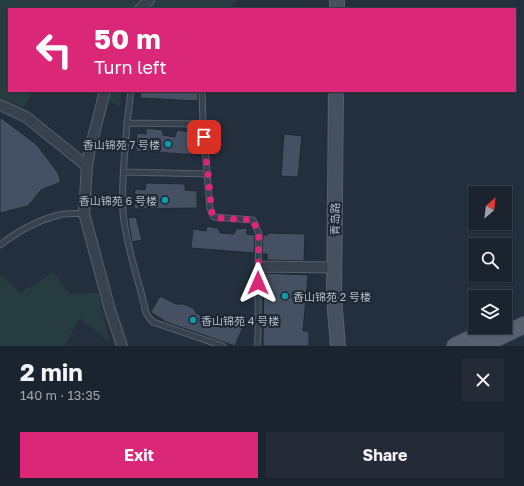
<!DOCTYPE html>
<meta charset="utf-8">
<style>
body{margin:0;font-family:"Golos Text","Noto Sans SC",sans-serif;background:#242b36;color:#f1f3f6;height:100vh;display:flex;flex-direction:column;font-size:15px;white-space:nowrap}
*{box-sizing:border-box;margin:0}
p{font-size:13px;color:#a0a4aa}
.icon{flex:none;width:22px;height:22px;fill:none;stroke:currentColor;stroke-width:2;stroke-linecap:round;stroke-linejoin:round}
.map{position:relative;height:346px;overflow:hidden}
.side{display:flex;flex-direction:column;background:#1b232e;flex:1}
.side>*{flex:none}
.hud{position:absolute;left:8px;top:8px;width:508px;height:84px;border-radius:0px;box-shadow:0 1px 3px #0004,0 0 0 1px #39404a;background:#db2777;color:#fff;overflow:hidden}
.needle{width:26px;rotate:28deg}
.fabs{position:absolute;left:468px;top:186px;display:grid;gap:8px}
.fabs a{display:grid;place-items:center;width:44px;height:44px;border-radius:0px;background:#1b232e;box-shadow:0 1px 3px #0004,0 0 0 1px #39404a;font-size:20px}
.pin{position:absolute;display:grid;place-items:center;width:34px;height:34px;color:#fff;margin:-17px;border-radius:8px;box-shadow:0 2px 6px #0006}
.me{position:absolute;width:44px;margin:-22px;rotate:0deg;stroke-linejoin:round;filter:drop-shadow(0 0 3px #0008)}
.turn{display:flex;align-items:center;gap:14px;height:84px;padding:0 20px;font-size:18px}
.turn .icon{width:52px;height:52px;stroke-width:2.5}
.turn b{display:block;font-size:28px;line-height:34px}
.round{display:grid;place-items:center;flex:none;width:42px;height:42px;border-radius:0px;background:#242b36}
.overview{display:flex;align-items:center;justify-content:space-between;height:68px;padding:0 20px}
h1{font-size:24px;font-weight:700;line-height:30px}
.cta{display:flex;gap:8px;margin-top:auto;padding:8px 20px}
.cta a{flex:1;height:46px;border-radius:0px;background:#db2777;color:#fff;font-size:16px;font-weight:700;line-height:46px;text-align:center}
.cta a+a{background:#242b36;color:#f1f3f6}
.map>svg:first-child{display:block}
</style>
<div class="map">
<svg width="524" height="346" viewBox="0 0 524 346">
<rect width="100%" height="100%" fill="#242f3e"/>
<path fill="#263c3f" d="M0 0H236L229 9H9V91H33L24 107 0 98Z
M90 91H121L120 107Z
M54 272 70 294 98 293 110 343 80 318 64 346H0V274L20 293Z"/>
<path fill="#455162" stroke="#1f2835" d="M141 91H198V101L140 98Z
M0 117 37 145 58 173 61 182 41 190 28 206 0 213Z
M146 128 163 130V135L175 137 177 130 190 132 192 136 200 137V155L136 151 137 133 146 134Z
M284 134 302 136 298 177 281 176Z
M146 183 185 184V190L197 191V208L134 209 135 189 145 190Z
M136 217 142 240 132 242 128 218Z
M207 226 218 228 220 233 234 234 236 229 247 228V234L255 235 254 253 191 248 193 229 206 231Z
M268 233 305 234 304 261 267 260V254H262L263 235H268Z
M264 273 308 275 303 331H309V346H263Z
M160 296 176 304H183L193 308 197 314 204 317 206 314 228 322 235 319 245 322 235 346 166 322 151 312Z"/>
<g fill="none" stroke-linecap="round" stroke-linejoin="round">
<g stroke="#565f6c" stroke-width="7">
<path id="lane" d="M202 91 203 124
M127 123 131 91
M124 172 208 174
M0 245C17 232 38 220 59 215 66 213 76 214 84 213
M223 346 153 322C147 316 145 312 144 304 137 275 125 241 123 212 121 183 125 152 127 123L203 124 210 208 212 214 214 217 253 220 259 234 258 264 333 265
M257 346 258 337V269L334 270"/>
</g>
<g stroke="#565f6c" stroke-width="12">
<path id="street" d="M140 9 149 0
M105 91 90 149 87 166 84 213 110 310 122 346
M0 105 26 117 87 166"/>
</g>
<g stroke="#565f6c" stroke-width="16">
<path id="secondary" d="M337 9V0
M336 91 334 298 338 346"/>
</g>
<g stroke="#414a57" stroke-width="18">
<path id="primary" d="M455 346 493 328
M481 346 524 325"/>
</g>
<use href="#lane" stroke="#38414e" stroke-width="5"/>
<use href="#street" stroke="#38414e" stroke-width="10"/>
<use href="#secondary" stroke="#465061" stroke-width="14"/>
<use href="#primary" stroke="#56606e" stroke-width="16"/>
</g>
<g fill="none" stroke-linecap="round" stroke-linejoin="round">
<path stroke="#db2777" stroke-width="7" stroke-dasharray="0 12.6" d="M204 137 212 214 214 217 218 218 253 220 259 234 258 283"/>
</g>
<g fill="#0f9aa8" stroke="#1d2633" stroke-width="1.5">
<circle cx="168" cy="144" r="4"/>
<circle cx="165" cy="200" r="4"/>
<circle cx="285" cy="296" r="4"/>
<circle cx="193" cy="320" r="4"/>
</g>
<g text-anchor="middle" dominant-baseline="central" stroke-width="4" stroke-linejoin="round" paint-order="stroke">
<g font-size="11" fill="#b4bcc9" stroke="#1d2633" text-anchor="end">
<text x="160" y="144">香山锦苑 7 号楼</text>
<text x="157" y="200">香山锦苑 6 号楼</text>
<text x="293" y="296" text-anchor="start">香山锦苑 2 号楼</text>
<text x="201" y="320" text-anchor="start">香山锦苑 4 号楼</text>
</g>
<g font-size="11" fill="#b4bcc9" stroke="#1d2633">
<text transform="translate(334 219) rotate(-90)">青岛路</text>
</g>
</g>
</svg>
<div class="fabs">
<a><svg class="needle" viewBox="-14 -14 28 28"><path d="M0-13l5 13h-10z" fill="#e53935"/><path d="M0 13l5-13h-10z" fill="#a0a4aa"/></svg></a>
<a><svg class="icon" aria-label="search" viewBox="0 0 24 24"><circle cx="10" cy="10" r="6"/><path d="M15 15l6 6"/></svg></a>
<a><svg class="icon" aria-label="layers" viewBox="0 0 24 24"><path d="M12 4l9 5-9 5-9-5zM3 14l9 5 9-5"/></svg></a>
</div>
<div class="pin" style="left:204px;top:137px;background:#d93025"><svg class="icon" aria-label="arrive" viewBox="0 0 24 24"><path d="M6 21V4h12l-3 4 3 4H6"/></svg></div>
<svg class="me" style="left:258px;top:283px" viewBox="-20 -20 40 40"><path d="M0-17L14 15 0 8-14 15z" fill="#db2777" stroke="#fff" stroke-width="4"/></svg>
<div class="hud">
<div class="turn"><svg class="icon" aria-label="left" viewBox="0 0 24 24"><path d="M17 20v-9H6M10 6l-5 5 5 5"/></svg><div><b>50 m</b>Turn left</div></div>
</div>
</div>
<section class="side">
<div class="overview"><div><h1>2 min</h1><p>140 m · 13:35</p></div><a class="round"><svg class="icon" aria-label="close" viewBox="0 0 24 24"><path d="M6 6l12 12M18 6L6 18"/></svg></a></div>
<div class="cta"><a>Exit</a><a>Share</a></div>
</section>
